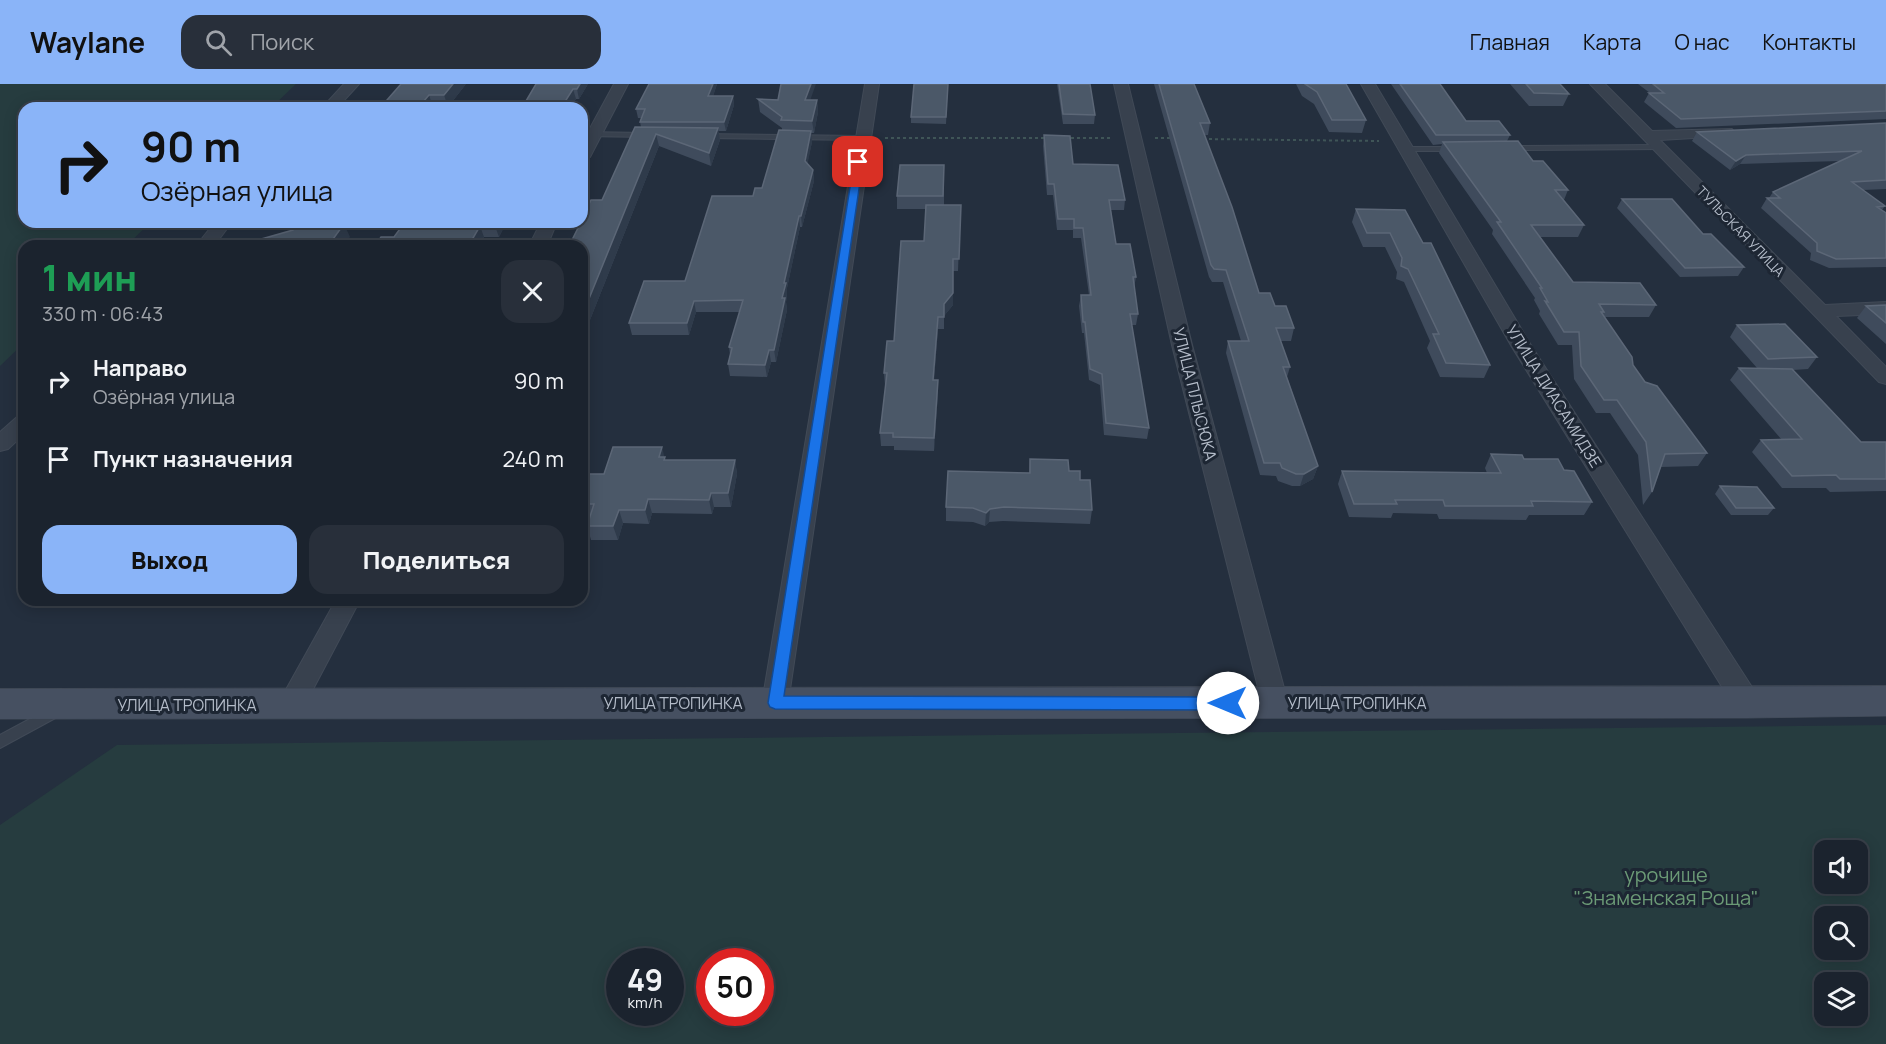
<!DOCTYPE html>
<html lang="ru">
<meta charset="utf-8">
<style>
body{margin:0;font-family:Manrope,sans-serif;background:#282f3a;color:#f1f3f6;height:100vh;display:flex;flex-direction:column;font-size:22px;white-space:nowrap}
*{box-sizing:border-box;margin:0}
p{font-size:20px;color:#a0a4aa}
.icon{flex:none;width:33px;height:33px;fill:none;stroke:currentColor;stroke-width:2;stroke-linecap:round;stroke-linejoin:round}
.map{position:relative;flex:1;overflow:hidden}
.side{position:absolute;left:18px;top:156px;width:570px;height:366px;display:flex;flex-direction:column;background:#1b232e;border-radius:18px;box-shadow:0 3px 15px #0003,0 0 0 2px #39404a}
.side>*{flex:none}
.banner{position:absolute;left:18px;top:18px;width:570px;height:126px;border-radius:18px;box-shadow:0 3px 15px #0003,0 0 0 2px #39404a;background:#8ab4f8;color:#111;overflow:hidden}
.buttons{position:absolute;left:1814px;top:756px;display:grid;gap:12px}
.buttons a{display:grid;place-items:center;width:54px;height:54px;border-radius:12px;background:#1b232e;box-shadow:0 3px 15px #0003,0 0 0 2px #39404a;font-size:30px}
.speed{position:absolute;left:606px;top:864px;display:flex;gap:12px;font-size:30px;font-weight:700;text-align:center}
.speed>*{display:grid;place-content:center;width:78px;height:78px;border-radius:50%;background:#1b232e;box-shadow:0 3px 15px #0003,0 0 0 2px #39404a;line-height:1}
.speed small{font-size:15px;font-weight:400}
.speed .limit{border:9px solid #d22;background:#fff;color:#111}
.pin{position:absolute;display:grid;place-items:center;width:51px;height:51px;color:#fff;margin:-26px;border-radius:12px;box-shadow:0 3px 9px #0006}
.me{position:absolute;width:66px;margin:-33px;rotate:270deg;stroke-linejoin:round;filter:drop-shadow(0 0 4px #0008)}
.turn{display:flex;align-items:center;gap:21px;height:126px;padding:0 24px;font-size:27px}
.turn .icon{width:78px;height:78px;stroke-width:2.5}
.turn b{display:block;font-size:42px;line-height:51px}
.round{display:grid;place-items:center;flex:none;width:63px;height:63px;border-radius:18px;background:#282f3a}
.overview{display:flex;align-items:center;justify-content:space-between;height:102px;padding:0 24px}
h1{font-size:36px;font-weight:800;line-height:45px;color:#1e9e55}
.button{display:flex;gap:12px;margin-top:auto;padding:12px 24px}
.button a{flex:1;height:69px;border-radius:18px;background:#8ab4f8;color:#111;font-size:24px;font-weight:800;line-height:69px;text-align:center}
.button a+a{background:#282f3a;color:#f1f3f6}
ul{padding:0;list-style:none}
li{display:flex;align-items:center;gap:18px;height:78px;padding:0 24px}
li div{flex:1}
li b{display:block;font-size:22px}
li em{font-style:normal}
header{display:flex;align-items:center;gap:36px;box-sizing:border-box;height:84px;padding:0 30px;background:#8ab4f8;color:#111}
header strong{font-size:28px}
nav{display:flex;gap:33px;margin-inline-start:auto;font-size:21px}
.search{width:420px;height:54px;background:#282f3a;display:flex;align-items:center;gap:15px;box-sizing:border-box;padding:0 21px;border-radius:18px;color:#a0a4aa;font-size:22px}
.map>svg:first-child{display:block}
</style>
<header>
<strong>Waylane</strong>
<div class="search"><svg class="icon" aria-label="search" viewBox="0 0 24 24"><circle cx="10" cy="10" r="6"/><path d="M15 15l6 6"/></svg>Поиск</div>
<nav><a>Главная</a><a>Карта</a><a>О нас</a><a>Контакты</a></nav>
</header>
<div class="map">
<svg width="1886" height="960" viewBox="0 0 1886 960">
<rect width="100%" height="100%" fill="#242f3e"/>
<path fill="#263c3f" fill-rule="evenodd" d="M0 0H296L271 24H24V138H151L126 162H24V259L0 282Z
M1886 641V960H0V741L117 661ZM1824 766H1857V800H1824ZM1824 832H1857V866H1824ZM620 878H670V928H620ZM710 878H760V928H710ZM1824 898H1857V932H1824Z"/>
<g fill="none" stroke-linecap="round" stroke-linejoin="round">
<g stroke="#414a57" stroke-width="2">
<path id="lane" d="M582 48 648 49 652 51 648 53 582 52Z
M701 50 862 52 866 54 862 56 704 54 700 52Z
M1660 61H1663V65L1508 66 1504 64 1508 62Z
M1405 63H1454L1458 65 1454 67H1408L1404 65Z
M54 622 59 624 61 628 59 632 0 664V651Z"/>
</g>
<g stroke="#414a57" stroke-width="2">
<path id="street" d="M344 0H359L337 24H322Z
M614 0H628L590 73 582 78V59Z
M865 0H879L788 619 785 627 775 630 765 627 762 619Z
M1114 0H1128L1192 261 1288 619 1285 627 1275 630 1265 627 1262 619 1172 261Z
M1361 0H1375L1532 263 1757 611 1760 619 1757 627 1747 630 1737 627 1512 263Z
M1590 0H1605L1652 47 1732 45 1734 48 1732 51 1727 52 1660 56 1825 221 1886 218V230L1836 232 1886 283V300L1879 298Z
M215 138H232L214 162H196Z
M541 138H557L547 162H529Z
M24 331V350L8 365 0 367V348L17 333Z
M336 516H360L301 628 291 631 281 628 278 620Z"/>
</g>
<g stroke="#414a57" stroke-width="1">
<path id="secondary" d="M1886 602V632L1747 634 0 635V605Z"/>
</g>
<path stroke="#3f5557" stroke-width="2" stroke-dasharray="3 3" stroke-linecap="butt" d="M885 54H1049
M1065 54H1112
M1155 54H1172
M1203 55 1379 57"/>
<use href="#lane" fill="#38414e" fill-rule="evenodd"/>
<use href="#street" fill="#38414e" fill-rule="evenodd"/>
<use href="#secondary" fill="#465061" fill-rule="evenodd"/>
</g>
<path fill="#3f4b5c" d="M466 0 448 23H433L432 24H380Z
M588 0 579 15H576L570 24H528L526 17Z
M649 0H717L713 12H733L734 21 726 47H718L720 56 711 82 659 62 588 241H582V162L602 116 641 43 640 38 641 34H638L636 25Z
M948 0 946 40 911 39V33Z
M1057 0H1090L1095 31 1094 40H1063Z
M1154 0H1194L1210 39 1208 51H1204L1259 209 1275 222 1294 244 1291 257H1281L1290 283 1287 293 1318 382 1313 395 1300 402H1292L1278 397 1276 392 1260 391 1226 269 1228 257H1241L1223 198H1212L1209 193Z
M1296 0H1346L1366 36 1362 49 1329 48 1314 20 1302 12Z
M1391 0H1440L1466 37 1510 51 1507 57 1533 77 1568 106 1564 116 1584 141 1578 153H1540L1573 198 1656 221 1649 233H1604L1633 281 1645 298 1707 369 1698 382 1661 383 1652 408 1643 421 1638 371 1610 329H1596L1574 295 1572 261H1558L1539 230 1540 227 1534 216 1535 214 1492 150 1493 146 1439 69 1442 60 1433 61Z
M1510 0H1560L1569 10 1563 22H1529Z
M1638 0H1886V35L1676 44 1644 18 1649 9H1650Z
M758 15 817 16 818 28 814 49H811L812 58 807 80 813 86 814 97 802 143H800L787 204V210L786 218 787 226 776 278H771L767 293 730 292 728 280 730 271 729 263 740 228H696L689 251H632L629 239 685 197 753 112 762 104 782 46V44L760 28Z
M1886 39V105L1863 106 1885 122 1882 126 1886 129V183L1829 184 1810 176 1811 169 1761 124 1767 114H1769L1773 108 1841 77 1740 80 1730 86 1692 57 1697 48Z
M1044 51 1073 80 1125 116 1124 126H1111L1116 160 1136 193 1134 204 1138 230 1136 241H1132L1149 344 1147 355 1104 351 1100 301 1089 296 1084 249H1082L1079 222 1081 211H1089L1081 154H1073V146H1057L1053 111H1047L1043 62Z
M944 94V121L960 133 958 187H953V221L944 232V245H938L934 296 938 309 934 367 894 366V362H881L880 349 886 302H885L884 289 924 157 926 125H897V112Z
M1622 115 1744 183 1738 192 1680 193 1617 124Z
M1356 125 1405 126 1490 281 1484 294 1440 293 1427 264 1430 257 1404 198 1396 195 1397 188 1385 163H1363L1352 138Z
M405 138H515L511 145H503L499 153H484L479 162H375L394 153Z
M1886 221V260L1857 234 1866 222Z
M1737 241 1817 273 1808 285 1793 286 1861 358H1886V407L1830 408 1826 404H1782L1752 368 1761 356H1782L1730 296 1739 284H1757L1730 253Z
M1491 370 1524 375 1564 386 1592 418 1584 431H1529L1526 436 1439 435 1437 430 1393 429 1391 434 1349 433 1338 400 1342 387 1487 389 1485 384Z
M1030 375 1069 387 1080 396 1092 426 1090 440 1003 437 989 438 985 442 973 438 946 437V423L1029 389Z
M666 376H735L737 390 731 423H714L712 430 652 429 649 440 623 439 618 456H591L587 442 589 434H582V390H604Z
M1720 402 1774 424 1768 431H1731L1715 410Z"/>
<path fill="#2f3b4b" d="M453 0H466L448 23 444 11Z
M580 0H588L579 15 577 5Z
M713 0H717L710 21 708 12Z
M811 0H816L806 28 805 16Z
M573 5 576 15 570 24H561Z
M429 11 433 23 432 24H418Z
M733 12 734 21 726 47 724 38Z
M817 16 818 28 814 49 812 37Z
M718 44 720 56 711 82 709 69Z
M811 47 812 58 806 88 805 77Z
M656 50 659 62 588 241 584 227Z
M1746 71 1740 80 1730 86 1736 77Z
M813 86 814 97 802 143 801 132Z
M799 132 800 143 787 204V210L786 218 787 226 776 278 774 266 784 199Z
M326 138H343L330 152 324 140Z
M497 138H501L503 145 499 153 495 142Z
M509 138H515L511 145Z
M344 140 350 153 343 162H328Z
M480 142 484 153 479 162H470L469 161Z
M953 209V221L944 232V220Z
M694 217 696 228 689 251 687 239Z
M938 233V245L933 309V296Z
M769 266 771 278 767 293 765 281Z
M938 296V309L934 367V354Z
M662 363 668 387 659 373Z
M735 376 737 390 731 423 728 409Z
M1318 382 1313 395 1300 402 1304 390Z
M711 409 714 423 712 430 709 416Z
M648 415 652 429 649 440 645 426Z
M990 425 989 438 985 442 986 429Z
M619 426 623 439 618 456 613 442Z"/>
<path fill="#4b5868" stroke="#5c6777" stroke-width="1.5" d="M401 0H453L444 11H429L418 24H380Z
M536 0H580L577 5H573L561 24H530L532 20 526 17Z
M649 0H713L708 12H733L724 38H640L645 25H636Z
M781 0H811L805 16H817L812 37 781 36 782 33 758 15 778 16Z
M914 0H948L946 33H911Z
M1059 0H1090L1095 31 1063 30Z
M1159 0H1194L1210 39H1200L1232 123 1259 209H1270L1275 222H1286L1294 244H1276L1290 283H1283L1318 382 1304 390H1296L1282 384 1280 379H1264L1228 257H1249L1226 186 1214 185 1211 181Z
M1305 0H1346L1366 36H1332L1317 8Z
M1400 0H1440L1466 37H1499L1510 51H1436Z
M1526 0H1560L1569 10 1534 9Z
M1653 0H1886V27L1681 35 1649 9H1664Z
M1886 39V96L1852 98 1885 122 1877 123 1886 129V174L1836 175 1817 167V159L1767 114H1780L1773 108 1862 67 1746 71 1736 77 1697 48Z
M635 43 718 44 709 69 656 50 584 227H582V162H569L581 138H582V135L591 116H602Z
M779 46 811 47 805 77 813 86 801 132H799L784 199H786L782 214H785L774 266H769L765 281 728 280 732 264 729 263 743 216 694 217 687 239H629L644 197H685L712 112H753L755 104H762Z
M1044 51 1070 52 1073 80 1118 81 1125 116H1109L1116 160H1130L1136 193H1133L1138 230H1130L1149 344 1106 339 1102 290 1090 285 1085 238H1083L1081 211H1091L1083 144H1074V135H1058L1054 100H1048Z
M1518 57 1533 77H1543L1568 106H1555L1584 141H1531L1573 198 1640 199 1656 221 1599 220 1604 228H1601L1632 273 1633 281 1645 298 1657 302 1707 369 1665 370 1652 408 1646 358 1617 316H1604L1581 282 1579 248H1564L1545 217 1548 218 1540 204H1542L1497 138H1501L1443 58Z
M900 81H944L943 112H897Z
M1622 115H1672L1703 150H1711L1744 183 1685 184Z
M926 121H961L959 175H953V209L944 220V233H938L933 296H938L934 354 893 353V349H880L887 289H884L887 257H894L901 157H924Z
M1356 125 1405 126 1423 159H1431L1490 281 1446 279 1433 250H1439L1408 185 1401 182 1402 174 1390 149H1367Z
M303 138H326L324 140H344L328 162H244V160L293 146 298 140H305Z
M405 138H497L495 142H480L469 161 375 162 381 153H394Z
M1886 221V239L1866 222Z
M1785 240 1817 273 1768 275 1737 241Z
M1739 284 1792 285 1861 358H1886V395H1840L1836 391 1792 392 1761 356 1802 355Z
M613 363H662L659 373H665L664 376H735L728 409H711L709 416 648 415 645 426H619L613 442H587L594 420H582V390H604Z
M1491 370 1522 371 1524 375H1558L1564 386 1574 387 1592 418 1531 417 1533 422H1445L1443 416H1395L1397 420H1354L1342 387 1501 389Z
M1030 375 1068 376 1069 387H1080V396H1090L1092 426 1004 423 990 425 986 429 973 424 946 423 948 387 1030 389Z
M1720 402 1757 403 1774 424H1736Z"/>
<path fill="#1a73e8" stroke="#114b97" stroke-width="1.5" d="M858 75 863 78 784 612 1228 613 1233 615 1235 619 1233 624 1228 626 775 625 770 623 768 619 854 78Z"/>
<g text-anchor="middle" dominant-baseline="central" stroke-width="6" stroke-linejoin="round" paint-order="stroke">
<g font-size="14" fill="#b4bcc9" stroke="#1d2633">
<text transform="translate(1741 147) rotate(46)">ТУЛЬСКАЯ УЛИЦА</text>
</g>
<g font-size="16" fill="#b4bcc9" stroke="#1d2633">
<text transform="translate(1195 310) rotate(76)">УЛИЦА ПЛЫСЮКА</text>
<text transform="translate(1554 312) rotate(58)">УЛИЦА ДИАСАМИДЗЕ</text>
<text x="673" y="619">УЛИЦА ТРОПИНКА</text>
<text x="1357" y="619">УЛИЦА ТРОПИНКА</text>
<text x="187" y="621">УЛИЦА ТРОПИНКА</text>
</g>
<g font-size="20" fill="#6b9a76" stroke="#1d2633">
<text x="1666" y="790">урочище<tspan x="1666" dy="23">"Знаменская Роща"</tspan></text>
</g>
</g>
</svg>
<div class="buttons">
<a><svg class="icon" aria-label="sound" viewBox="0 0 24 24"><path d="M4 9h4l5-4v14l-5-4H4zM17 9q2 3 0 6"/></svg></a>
<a><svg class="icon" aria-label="search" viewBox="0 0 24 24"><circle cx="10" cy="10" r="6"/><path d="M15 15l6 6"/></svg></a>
<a><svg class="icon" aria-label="layers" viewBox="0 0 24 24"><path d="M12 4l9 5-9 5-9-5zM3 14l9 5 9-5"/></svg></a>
</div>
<div class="speed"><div>49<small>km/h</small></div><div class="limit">50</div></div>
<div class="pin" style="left:858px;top:78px;background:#d93025"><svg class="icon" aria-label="arrive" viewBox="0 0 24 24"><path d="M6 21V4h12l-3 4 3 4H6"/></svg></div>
<svg class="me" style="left:1228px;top:619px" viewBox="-20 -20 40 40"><circle r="19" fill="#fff"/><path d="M0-13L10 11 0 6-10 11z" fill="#1a73e8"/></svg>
<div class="banner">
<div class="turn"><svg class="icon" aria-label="right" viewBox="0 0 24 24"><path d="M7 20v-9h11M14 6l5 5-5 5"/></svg><div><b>90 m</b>Озёрная улица</div></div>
</div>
<section class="side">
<div class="overview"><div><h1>1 мин</h1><p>330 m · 06:43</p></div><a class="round"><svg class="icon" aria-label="close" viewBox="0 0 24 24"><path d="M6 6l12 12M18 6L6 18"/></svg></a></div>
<ul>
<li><svg class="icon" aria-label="right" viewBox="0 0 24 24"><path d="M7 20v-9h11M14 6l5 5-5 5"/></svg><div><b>Направо</b><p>Озёрная улица</p></div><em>90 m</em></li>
<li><svg class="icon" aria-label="arrive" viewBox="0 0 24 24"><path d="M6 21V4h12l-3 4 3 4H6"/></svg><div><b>Пункт назначения</b></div><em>240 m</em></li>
</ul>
<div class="button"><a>Выход</a><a>Поделиться</a></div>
</section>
</div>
